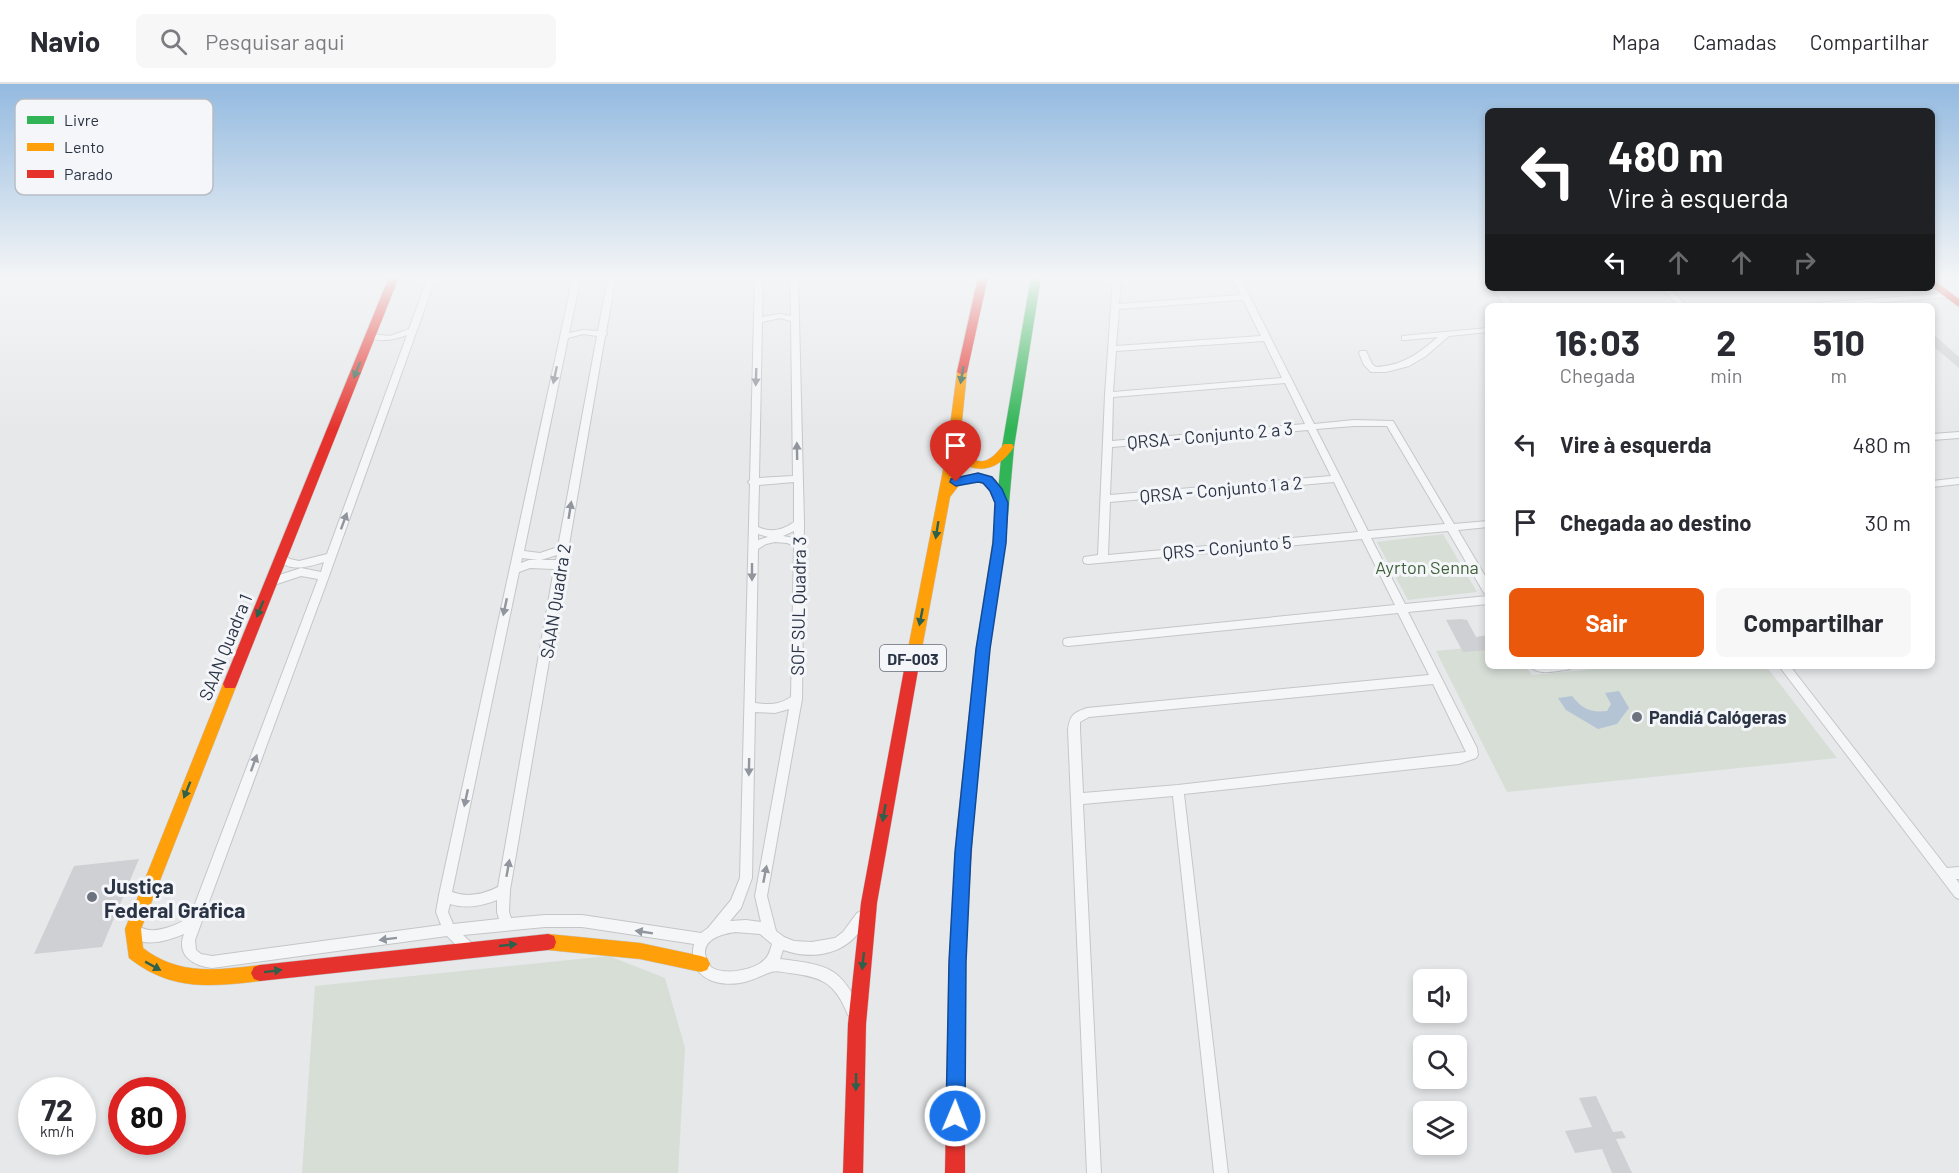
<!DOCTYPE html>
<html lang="pt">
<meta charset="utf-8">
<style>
body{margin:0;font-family:Barlow,sans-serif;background:#f7f7f7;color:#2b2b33;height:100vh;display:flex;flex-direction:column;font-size:22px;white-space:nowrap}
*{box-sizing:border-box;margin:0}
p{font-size:20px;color:#7c7c81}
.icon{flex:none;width:33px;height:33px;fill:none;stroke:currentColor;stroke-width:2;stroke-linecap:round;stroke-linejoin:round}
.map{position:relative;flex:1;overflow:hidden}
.details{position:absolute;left:1485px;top:219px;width:450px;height:366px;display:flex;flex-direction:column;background:#fff;border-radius:9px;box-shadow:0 3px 9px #0003}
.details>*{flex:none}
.top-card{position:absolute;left:1485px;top:24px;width:450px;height:183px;border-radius:9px;box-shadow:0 3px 9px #0003;background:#202124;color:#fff;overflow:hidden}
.controls{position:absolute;left:1413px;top:885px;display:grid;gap:12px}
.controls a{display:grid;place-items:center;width:54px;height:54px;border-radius:9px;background:#fff;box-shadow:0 3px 9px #0003;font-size:30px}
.speed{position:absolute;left:18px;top:993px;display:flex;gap:12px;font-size:30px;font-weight:700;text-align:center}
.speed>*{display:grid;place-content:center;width:78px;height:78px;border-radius:50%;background:#fff;box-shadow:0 3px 9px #0003;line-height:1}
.speed small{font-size:15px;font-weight:400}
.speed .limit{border:9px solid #d22;background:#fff;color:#111}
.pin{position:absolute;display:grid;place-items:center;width:51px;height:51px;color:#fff;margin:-62px -26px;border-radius:50% 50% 50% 0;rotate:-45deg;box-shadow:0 0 6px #0007}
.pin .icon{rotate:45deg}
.me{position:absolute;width:66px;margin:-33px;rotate:1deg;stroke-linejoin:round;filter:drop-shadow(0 0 4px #0008)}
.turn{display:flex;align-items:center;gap:21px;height:126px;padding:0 24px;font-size:27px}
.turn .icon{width:78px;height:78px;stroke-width:2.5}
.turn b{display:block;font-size:42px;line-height:51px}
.lanes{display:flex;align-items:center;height:57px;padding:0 24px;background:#0003;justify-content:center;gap:30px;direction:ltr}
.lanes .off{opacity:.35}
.eta{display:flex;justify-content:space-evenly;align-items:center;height:102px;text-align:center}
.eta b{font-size:36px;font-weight:700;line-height:42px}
.primary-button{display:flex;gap:12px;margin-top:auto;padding:12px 24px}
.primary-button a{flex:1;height:69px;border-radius:9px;background:#ea580c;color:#fff;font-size:24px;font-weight:700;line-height:69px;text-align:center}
.primary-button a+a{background:#f7f7f7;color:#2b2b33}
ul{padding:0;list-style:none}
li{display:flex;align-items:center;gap:18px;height:78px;padding:0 24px}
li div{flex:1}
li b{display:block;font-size:22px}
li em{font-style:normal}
header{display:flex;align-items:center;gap:36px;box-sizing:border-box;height:84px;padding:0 30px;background:#fff;border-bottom:2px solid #e1e1e2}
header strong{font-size:28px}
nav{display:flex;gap:33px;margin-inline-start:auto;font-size:21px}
.search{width:420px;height:54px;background:#f7f7f7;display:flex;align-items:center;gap:15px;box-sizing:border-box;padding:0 21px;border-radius:9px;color:#7c7c81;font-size:22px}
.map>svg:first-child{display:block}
</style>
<header>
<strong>Navio</strong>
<div class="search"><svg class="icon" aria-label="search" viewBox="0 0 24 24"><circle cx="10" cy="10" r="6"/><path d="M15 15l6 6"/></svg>Pesquisar aqui</div>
<nav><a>Mapa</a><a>Camadas</a><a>Compartilhar</a></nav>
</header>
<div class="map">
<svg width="1959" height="1089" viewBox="0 0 1959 1089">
<rect width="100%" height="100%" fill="#e6e8ea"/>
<path fill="#d6ded6" d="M1443 450 1477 508 1408 516 1377 458Z
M1488 562V582H1525L1532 591 1626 582H1766L1837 674 1507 708 1436 567Z
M609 872 665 894 685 964 678 1089H302L315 902Z"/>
<path fill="#b4c4d5" d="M1619 607 1629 624 1617 640 1598 645 1566 626 1558 614 1572 612C1582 625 1591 629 1607 627L1611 620 1605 609Z"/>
<path fill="#ced0d3" d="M1932 249 1959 273V284L1932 261Z
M1461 535 1467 536 1476 553 1488 551V566L1463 568 1446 536Z
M139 775 102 863 34 870 74 782Z
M1596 1012 1613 1048 1622 1047 1626 1054 1616 1055 1632 1089H1612L1602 1065 1575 1069 1565 1047 1592 1043 1579 1014Z"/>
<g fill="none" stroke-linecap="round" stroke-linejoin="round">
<g stroke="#c4c6c8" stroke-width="2">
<path id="street" d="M428 193H436L329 492 195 856 196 866 201 870 212 872 441 841 436 828 439 811 573 193H581L569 249 583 246 598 247 608 193H616L606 248 607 250 605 252 565 484 566 486 564 489 510 806 509 828 511 834 545 831H582L701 849 708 844 731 816 740 794 750 400 748 398 750 396 755 193H763L762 233 780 230 791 232 790 193H798L804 439 802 615 767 812 776 847 784 853 794 857 812 858 835 854 843 848 857 829 862 827 867 829 868 833C853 868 818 878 783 866L780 875C825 881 841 881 860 926L858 931 853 933 848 931C835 899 823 893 789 889 783 888 776 886 771 888 760 892 752 897 740 899 713 903 687 891 694 860L582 843H545L463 851 474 861 476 865 474 869 469 871 464 869 447 852 212 884C193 882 176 871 184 850 167 857 136 867 127 845L128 841 133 839C136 840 139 843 142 844 155 851 179 840 190 833L318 495 301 492 271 502 266 498 267 495 301 484 321 488 324 478C308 483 289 489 276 474L281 470 290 475 299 477 327 470 407 251C394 256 378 259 366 252L370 250 390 252 409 245ZM780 234 791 237 793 392 759 394 762 238ZM583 250 597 252 558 463 540 469 524 467 568 254ZM794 398V438C783 446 771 449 758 443L759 401ZM794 447V454L783 452ZM758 450 768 453 758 456ZM775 458 787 459 794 462 791 613C779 621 769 621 755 619L758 465 766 460ZM557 471 556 476H541ZM522 474 538 476H529L521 479ZM530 484 554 485 498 803C484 810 468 814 452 808L519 488ZM789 625 755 812 761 838 746 836 730 837 741 824 752 794 755 628 775 629ZM497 816V828L499 835 453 840 448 828 450 820C467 825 481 822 497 816ZM735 848 760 850 772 860C770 866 769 872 764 876 755 886 723 892 711 883 708 880 706 875 705 870 704 854 723 850 735 848Z
M1113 193H1121L1119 220 1241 211 1232 193H1240L1314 340 1354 336 1393 337 1454 440 1488 437V443L1458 446 1488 497V510L1484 509 1448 447 1371 454 1405 520 1488 512V520L1408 528 1477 664 1478 671 1476 674 1459 680 1184 710 1228 1089H1214L1173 712 1083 720 1101 1089H1087L1068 646C1070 631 1073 629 1087 624L1429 591 1398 529 1068 562 1064 561 1063 558 1064 555 1068 554 1395 521 1362 455 1088 480 1084 479 1083 476 1084 473 1098 471 1105 311ZM1243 216 1261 252 1116 262 1119 225ZM1264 257 1282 294 1113 308 1116 267ZM1285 299 1305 340 1112 357 1113 313ZM1354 342H1387L1445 440 1368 447 1316 345ZM1308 346 1331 392 1110 411 1112 363ZM1334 398 1358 448 1108 471 1110 418ZM1433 600 1466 668 1178 701 1083 709 1080 646V638L1089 633Z
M1483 193H1488V196Z
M1492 204H1500L1514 222H1506Z
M1661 204H1669L1687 222H1679Z
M1947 209 1951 211 1950 213 1835 222H1801L1805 220Z
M1488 244V248L1449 252 1426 272 1409 282 1386 288H1371L1364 281 1359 269 1360 267H1366L1372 280 1376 283C1402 282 1418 270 1438 253L1405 256H1402V252Z
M1959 348V354L1932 356V350Z
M1959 394V400L1932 403V397Z
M1530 582H1571L1570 585 1566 586C1554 587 1538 592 1530 582Z
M1779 582H1790L1947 784 1959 783V795H1956L1959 799V815L1955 813Z"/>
</g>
<g stroke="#c4c6c8" stroke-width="1">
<path id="fast" d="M1031 193H1041L1014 363 1007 442 1001 446 995 442 1002 363Z"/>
</g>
<g stroke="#c4c6c8" stroke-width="1">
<path id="slow" d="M962 285 967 288 959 365C979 383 988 381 1004 360H1012L1014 363C999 385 980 392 957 376L954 394 978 389 996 396 1007 419 1001 423 997 422 987 402 977 397 960 400 950 413 920 575 918 579H908L906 575 947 366 957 288Z
M1001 438 1007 442 990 565 973 744 971 749 965 751 959 749 957 744 976 565 995 442Z
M230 594 235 596 237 600 141 845 143 864C179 892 217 886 260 881L266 883 269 889 266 895 260 897C209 903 171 907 129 874L125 845 223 600 225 596Z
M548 850 640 859 701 872 707 874 710 880 707 886 701 888 640 875 548 866 542 864 540 858 542 852Z"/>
</g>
<g stroke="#c4c6c8" stroke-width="1">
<path id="jam" d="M389 193H399L237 600 235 604H225L223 600Z
M978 193H988L967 288 962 291 957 288Z
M1932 195 1959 215V223L1932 203Z
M913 570 918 571 920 575 877 819 866 940 863 1089H843L848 940 861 819 906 575 908 571Z
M965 737 971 739 973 744 965 878V1089H945L949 878 957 744 959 739Z
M548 850 554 852 556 858 554 864 548 866 260 897 254 895 251 889 254 883 260 881Z"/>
</g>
<use href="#street" fill="#f5f6f7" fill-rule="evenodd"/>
<use href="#fast" fill="#30b455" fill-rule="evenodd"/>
<use href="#slow" fill="#ff9f0a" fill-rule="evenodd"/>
<use href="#jam" fill="#e5322d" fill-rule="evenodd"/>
</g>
<defs><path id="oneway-solid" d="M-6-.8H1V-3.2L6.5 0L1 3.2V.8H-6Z" transform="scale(1.5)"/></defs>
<g fill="#2d614b">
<use href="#oneway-solid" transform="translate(357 286) rotate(112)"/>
<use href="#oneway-solid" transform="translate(962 291) rotate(100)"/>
<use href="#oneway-solid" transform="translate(937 446) rotate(99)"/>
<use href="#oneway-solid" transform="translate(260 525) rotate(112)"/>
<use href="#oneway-solid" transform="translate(921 533) rotate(101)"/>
<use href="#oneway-solid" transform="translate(187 706) rotate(112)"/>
<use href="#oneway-solid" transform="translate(884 729) rotate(100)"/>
<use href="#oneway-solid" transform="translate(508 861) rotate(-6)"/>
<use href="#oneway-solid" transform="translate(863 877) rotate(96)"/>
<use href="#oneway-solid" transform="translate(153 882) rotate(29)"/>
<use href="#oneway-solid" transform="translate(273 887) rotate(-7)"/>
<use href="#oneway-solid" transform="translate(856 998) rotate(91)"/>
</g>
<g fill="#90959e">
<use href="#oneway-solid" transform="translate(555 291) rotate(102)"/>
<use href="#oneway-solid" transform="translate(756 293) rotate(92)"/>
<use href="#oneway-solid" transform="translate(797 367) rotate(-91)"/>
<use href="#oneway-solid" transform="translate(570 426) rotate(-81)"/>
<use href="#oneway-solid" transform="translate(344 437) rotate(-70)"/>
<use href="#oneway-solid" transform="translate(752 488) rotate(90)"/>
<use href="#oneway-solid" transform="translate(505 523) rotate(102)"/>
<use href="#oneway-solid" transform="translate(254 679) rotate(-70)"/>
<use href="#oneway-solid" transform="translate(749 683) rotate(91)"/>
<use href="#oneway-solid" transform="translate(466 714) rotate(102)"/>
<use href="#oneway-solid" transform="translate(508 784) rotate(-80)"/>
<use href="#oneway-solid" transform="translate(765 790) rotate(-79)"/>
<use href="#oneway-solid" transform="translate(644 848) rotate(-171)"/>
<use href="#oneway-solid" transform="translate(388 855) rotate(173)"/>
</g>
<linearGradient id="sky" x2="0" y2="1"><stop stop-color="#93bae0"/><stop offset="0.56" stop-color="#f4f5f6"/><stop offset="1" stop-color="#f4f5f6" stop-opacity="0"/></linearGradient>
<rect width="1959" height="345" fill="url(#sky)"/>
<path fill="#1a73e8" stroke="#114b97" stroke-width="1.5" d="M978 389 992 393 1002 405 1008 419 1006 459 990 565 971 768 966 878 965 1032 962 1038 955 1041 949 1038 946 1032 949 878 955 768 976 565 993 459 995 419 990 407 983 399 978 398 956 402 950 398 951 395Z"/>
<g fill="#6c737f" stroke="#f4f6f9" stroke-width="2">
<circle cx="1637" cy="633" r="6"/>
<circle cx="92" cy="813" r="6"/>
</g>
<g text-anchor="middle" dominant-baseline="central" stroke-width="6" stroke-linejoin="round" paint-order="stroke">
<rect fill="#f4f6f9" stroke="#676e7b" stroke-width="1.5" x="880" y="561" width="66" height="26" rx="4.5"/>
<g font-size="16" font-weight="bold" fill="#2b3445">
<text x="913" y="574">DF-003</text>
</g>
<g font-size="18" fill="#2b3445" stroke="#f4f6f9">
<text transform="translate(1210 351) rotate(-5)">QRSA - Conjunto 2 a 3</text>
<text transform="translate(1221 405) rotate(-5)">QRSA - Conjunto 1 a 2</text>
<text transform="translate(1227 463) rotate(-5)">QRS - Conjunto 5</text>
<text transform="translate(555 517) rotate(-81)">SAAN Quadra 2</text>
<text transform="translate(798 522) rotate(-89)">SOF SUL Quadra 3</text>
<text transform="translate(225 563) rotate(-68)">SAAN Quadra 1</text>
</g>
<g font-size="18" fill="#3f6138" stroke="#f4f6f9">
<text x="1427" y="483">Ayrton Senna</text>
</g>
<g font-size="18" font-weight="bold" fill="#2b3445" stroke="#f4f6f9" text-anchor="start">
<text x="1649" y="633">Pandiá Calógeras</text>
</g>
<g font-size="21" font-weight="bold" fill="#2b3445" stroke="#f4f6f9" text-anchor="start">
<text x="104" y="801">Justiça<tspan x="104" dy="24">Federal Gráfica</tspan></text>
</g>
</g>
<rect x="15" y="15" width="198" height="96" rx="9" fill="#f4f6f9" stroke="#b8bcc3" stroke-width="1.5"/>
<rect x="27" y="32" width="27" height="8" fill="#30b455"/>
<rect x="27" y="59" width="27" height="8" fill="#ff9f0a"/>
<rect x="27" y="86" width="27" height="8" fill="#e5322d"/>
<g font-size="16" fill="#2b3445">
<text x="64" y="42">Livre</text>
<text x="64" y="69">Lento</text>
<text x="64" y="96">Parado</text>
</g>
</svg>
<div class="controls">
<a><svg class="icon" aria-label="sound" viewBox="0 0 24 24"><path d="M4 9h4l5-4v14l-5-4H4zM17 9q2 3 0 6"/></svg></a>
<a><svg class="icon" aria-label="search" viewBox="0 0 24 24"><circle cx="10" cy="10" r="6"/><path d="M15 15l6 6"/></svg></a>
<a><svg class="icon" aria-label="layers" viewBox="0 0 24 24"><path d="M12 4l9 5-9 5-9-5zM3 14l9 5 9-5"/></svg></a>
</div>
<div class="speed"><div>72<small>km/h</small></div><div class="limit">80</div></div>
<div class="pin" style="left:956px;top:398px;background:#d93025"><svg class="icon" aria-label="arrive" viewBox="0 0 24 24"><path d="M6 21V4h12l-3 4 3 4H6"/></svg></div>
<svg class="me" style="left:955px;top:1032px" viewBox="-20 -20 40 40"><circle r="17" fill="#1a73e8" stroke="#fff" stroke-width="3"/><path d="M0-11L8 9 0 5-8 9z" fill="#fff"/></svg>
<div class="top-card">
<div class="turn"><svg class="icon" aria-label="left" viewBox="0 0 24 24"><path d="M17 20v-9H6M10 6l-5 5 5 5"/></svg><div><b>480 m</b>Vire à esquerda</div></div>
<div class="lanes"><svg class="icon" aria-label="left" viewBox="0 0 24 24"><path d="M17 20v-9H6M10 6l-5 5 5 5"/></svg><svg class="icon off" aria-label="ahead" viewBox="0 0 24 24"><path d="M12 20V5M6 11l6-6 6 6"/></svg><svg class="icon off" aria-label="ahead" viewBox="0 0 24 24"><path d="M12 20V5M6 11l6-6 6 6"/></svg><svg class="icon off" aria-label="right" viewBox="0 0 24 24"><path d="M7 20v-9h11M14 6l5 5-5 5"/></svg></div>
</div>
<section class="details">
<div class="eta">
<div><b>16:03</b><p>Chegada</p></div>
<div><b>2</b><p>min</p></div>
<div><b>510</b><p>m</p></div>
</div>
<ul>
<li><svg class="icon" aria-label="left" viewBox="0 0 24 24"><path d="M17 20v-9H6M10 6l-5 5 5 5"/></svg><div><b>Vire à esquerda</b></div><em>480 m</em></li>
<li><svg class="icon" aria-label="arrive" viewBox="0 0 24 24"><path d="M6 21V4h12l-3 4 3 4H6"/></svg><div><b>Chegada ao destino</b></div><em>30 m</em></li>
</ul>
<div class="primary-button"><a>Sair</a><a>Compartilhar</a></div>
</section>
</div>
